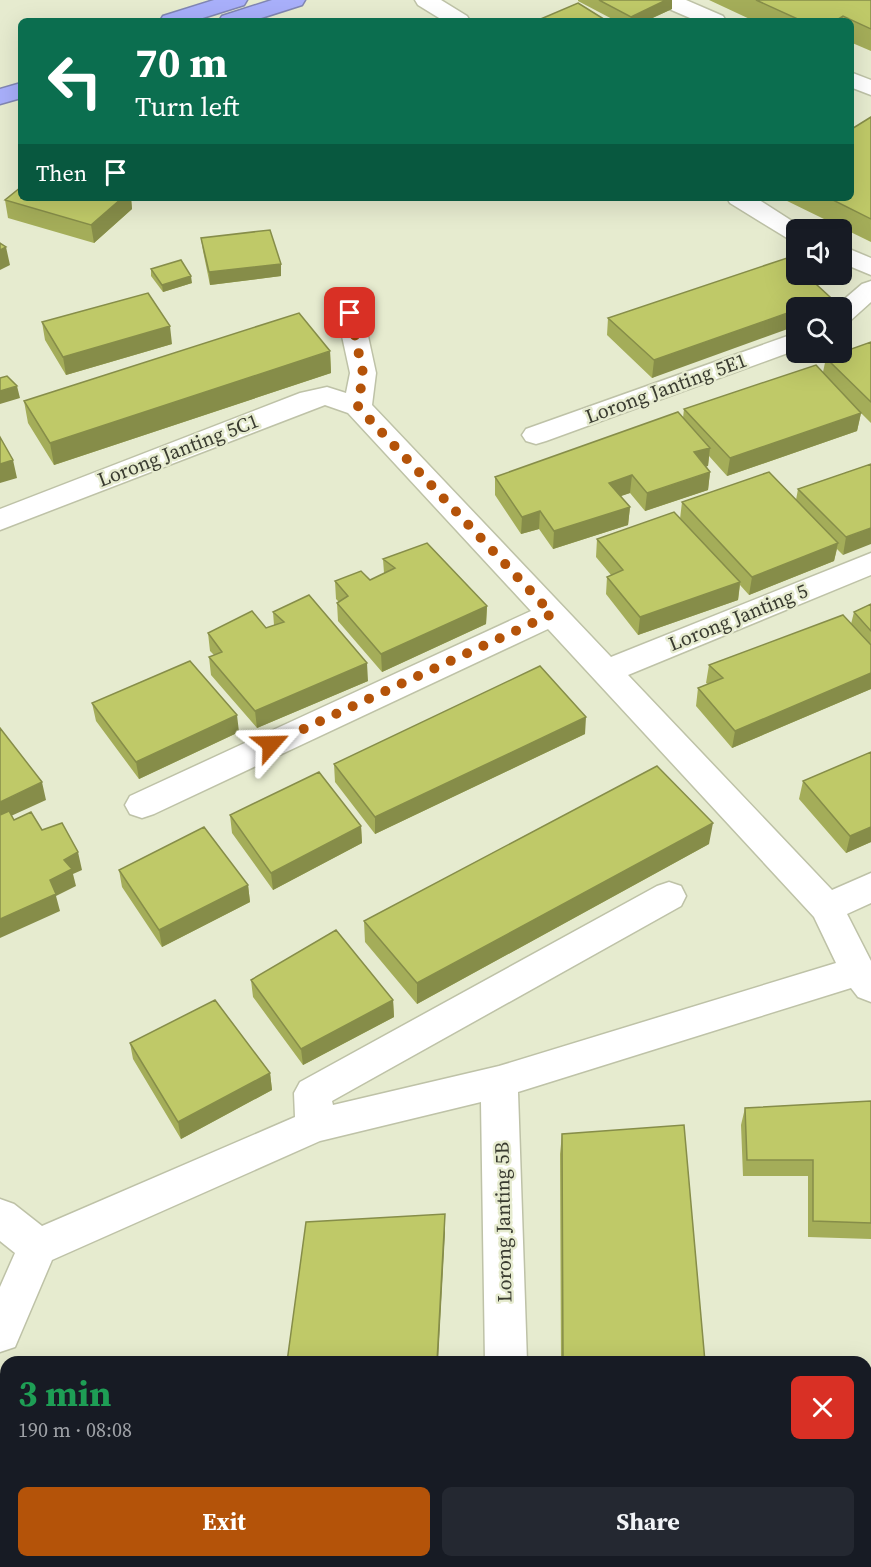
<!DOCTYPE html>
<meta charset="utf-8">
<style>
body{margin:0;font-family:"Source Serif 4",serif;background:#242831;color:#f1f3f6;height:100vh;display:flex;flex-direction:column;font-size:22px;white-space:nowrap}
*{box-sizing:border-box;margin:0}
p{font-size:20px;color:#9ea1a6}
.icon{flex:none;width:33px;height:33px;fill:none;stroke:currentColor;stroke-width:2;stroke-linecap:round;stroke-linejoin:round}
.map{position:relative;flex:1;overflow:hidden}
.panel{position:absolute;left:0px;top:1356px;width:872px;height:212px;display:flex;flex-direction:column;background:#171b24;border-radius:18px 18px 0 0;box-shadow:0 6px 24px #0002}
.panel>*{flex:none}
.guide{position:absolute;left:18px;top:18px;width:836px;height:183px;border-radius:9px;box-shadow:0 6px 24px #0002;background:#0b6e4f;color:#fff;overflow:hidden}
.controls{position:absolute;left:786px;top:219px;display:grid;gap:12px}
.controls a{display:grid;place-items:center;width:66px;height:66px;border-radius:9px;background:#171b24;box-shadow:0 6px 24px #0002;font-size:30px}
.pin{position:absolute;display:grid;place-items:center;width:51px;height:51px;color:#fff;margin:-26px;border-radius:12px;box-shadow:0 3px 9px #0006}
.me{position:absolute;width:66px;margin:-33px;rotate:65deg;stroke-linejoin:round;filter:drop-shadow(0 0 4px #0008)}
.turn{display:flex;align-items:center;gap:21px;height:126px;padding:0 18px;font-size:27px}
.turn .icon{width:78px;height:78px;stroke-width:2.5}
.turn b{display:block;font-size:42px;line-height:51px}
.then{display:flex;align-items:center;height:57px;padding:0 18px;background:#0003;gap:12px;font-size:22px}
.round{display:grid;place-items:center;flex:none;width:63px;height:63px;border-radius:9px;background:#242831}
.head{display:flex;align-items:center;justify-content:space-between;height:102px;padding:0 18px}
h1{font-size:36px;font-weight:700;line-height:45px;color:#1e9e55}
.primary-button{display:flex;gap:12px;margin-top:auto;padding:12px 18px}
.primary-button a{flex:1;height:69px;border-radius:9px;background:#b45309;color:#fff;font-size:24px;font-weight:700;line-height:69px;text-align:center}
.primary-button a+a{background:#242831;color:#f1f3f6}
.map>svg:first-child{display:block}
</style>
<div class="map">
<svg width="871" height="1567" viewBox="0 0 871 1567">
<rect width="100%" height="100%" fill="#e6ebcf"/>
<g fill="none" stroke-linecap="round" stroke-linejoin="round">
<g stroke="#bec2a7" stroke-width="3">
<path id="minor" d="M415 0H441L467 16 470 21H444L418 5Z
M657 0H686L723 16 726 21H697L660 5Z
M850 72 871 80V95L850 87Z
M727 198H756L806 230H796V240L787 238 730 203Z
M842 246 871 258V275L842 263Z
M871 281V302L851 320 842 322V308H834L862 284Z
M350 305 359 307 363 313 376 373 372 405 611 657 871 553V575L628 675 832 890 871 873V903L847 914 871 961V1002L858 997 851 988 518 1092 527 1362H485L481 1102 320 1141 52 1260 15 1347 0 1352V1287L15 1253 0 1241V1199L14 1204 42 1226 295 1117 294 1093 300 1082 657 886 669 882 681 886 686 896 681 906 332 1101 333 1105 499 1066 836 963 814 917 548 629 154 814 142 818 130 814 125 805 130 796 531 611 348 413 325 405 0 530V509L300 393 327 387 346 393 350 373 337 313 341 307Z
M796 333V350L546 441 536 444 526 441 522 435 526 429Z"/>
</g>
<g stroke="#8186b3" stroke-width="3">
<path id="highway" d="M214 0H247L244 5 193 21H160L163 16Z
M272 0H305L302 5 252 21H219L222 16Z
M21 83V98L0 104V89Z"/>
</g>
<use href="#minor" fill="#fff" fill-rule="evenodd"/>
<use href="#highway" fill="#a8affa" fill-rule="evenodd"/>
</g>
<path fill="#a4ad59" d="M578 0H672V9L646 21H616L578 1Z
M709 0H871V51L850 42V21H754Z
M871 117V242L781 198H850Z
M21 198H131L132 209 94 243 8 218 5 200Z
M201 238 281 264V276L210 285 203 251Z
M151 269 192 283 163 292 151 276Z
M830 297 828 308H796L652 378 607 335 608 318Z
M42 322 172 344 66 375 45 340Z
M871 342V423L861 413 857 431 727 476 709 456 708 466H706L710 472 708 490 645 511 630 493 620 496 630 507 628 525 553 549 539 529 521 534 495 495V477L683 418 684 409 823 372 826 358Z
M330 351 331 373 54 465 28 423 24 401Z
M871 464 843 555 837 549 834 561 749 595 740 585 738 600 638 635 606 594 607 577 611 575 596 557 597 539 680 519 682 502 796 500 798 489Z
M383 559 487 606 486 624 382 672 338 621 337 603 339 602 336 599 335 581 370 580 384 573Z
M871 604V689L732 748 696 706 698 688 708 684 706 683 709 665 851 624 854 612Z
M273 612 368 681 257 728 211 675 209 657 214 655 210 651 208 633 266 628 274 625Z
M92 703 239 732 139 779 96 721Z
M585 734 375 834 335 782 334 764Z
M871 752V842L846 853 799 799 803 781Z
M230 815 361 826 362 843 273 890 232 833Z
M709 844 417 1004 365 942 364 921Z
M119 870 248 885 250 902 162 947 122 887Z
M251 980 393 1000 394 1017 303 1065 253 997Z
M130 1043 270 1073 272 1090 181 1139 133 1059Z
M871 1101V1239L808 1237V1176H743L741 1125 745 1108Z
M562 1134 705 1362H561L560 1154Z
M871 1383V1567H865L863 1562H866V1384Z
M41 1562H188L187 1567H44Z"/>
<path fill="#868d49" d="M666 0H672V9L646 21H630L631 17Z
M843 16 842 21H835Z
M122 198H131L132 209 94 243 91 225Z
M6 247 10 265 0 270V250Z
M281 264V276L210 285 209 272Z
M191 276 192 283 163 292 162 285Z
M830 297 828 308H802Z
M796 310V326L652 378 654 360Z
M170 326 172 344 66 375 63 357Z
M330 351 331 373 54 465 50 443Z
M17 386 20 398 0 404V391Z
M861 413 857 431 727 476 730 458Z
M710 448 708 466 692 470 694 452Z
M13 460 17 478 0 483V464Z
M710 472 708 490 645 511 647 493Z
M632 475 630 493 607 501 609 483Z
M630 507 628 525 553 549 554 531Z
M540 511 539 529 521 534 522 517Z
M871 528V544L843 555 846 537Z
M838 543 834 561 749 595 752 577Z
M740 582 738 600 638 635 640 617Z
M487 606 486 624 382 672 381 654Z
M367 663 368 681 257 728 255 711Z
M871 673V689L732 748 735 731Z
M237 715 239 732 139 779 136 762Z
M586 717 585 734 375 834V817Z
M42 782 46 800 0 821V802Z
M713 823 709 844 417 1004V983Z
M361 826 362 843 273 890 271 873Z
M871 827V842L846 853 850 836Z
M78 852 82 870 73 874 76 886 56 896 60 911 0 938V919L50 880 64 860Z
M248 885 250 902 162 947 159 930Z
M393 1000 394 1017 303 1065 301 1049Z
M270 1073 272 1090 181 1139 178 1122Z
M445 1214V1233L438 1362H437Z
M182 1562H188L187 1567H181Z"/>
<path fill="#bfc968" stroke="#868d49" stroke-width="1.5" d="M599 0H666L631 17Z
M756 0H871V29L843 16 835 21H802Z
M578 3 607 21H536Z
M871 117V219L829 198H850V130Z
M21 187V198H122L91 225 5 200Z
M270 230 281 264 209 272 201 238Z
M0 243 6 247 0 250Z
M787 258 796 266V274H805L830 297 802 308H796V310L654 360 608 318Z
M181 260 191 276 162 285 151 269Z
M148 293 170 326 63 357 42 322Z
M299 313 330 351 50 443 24 401Z
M871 342V402L826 358Z
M816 365 861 413 730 458 684 409Z
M7 376 17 386 0 391V378Z
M678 412 710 448 694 452 710 472 647 493 632 475 609 483 630 507 554 531 540 511 522 517 495 477Z
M0 437 13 460 0 464Z
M871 464V528L846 537 798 489Z
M769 472 838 543 752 577 682 502Z
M674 512 740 582 640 617 607 577 623 570 597 539Z
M427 543 487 606 381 654 337 603 348 596 335 581 361 571 370 580 395 568 383 559Z
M309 595 367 663 255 711 209 657 222 652 208 633 252 611 266 628 284 622 273 612Z
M871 604V631L854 612Z
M843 615 871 645V673L735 731 698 688 723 678 709 665Z
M190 661 237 715 136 762 92 703Z
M540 666 586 717 375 817 334 764Z
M0 728 42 782 0 802Z
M871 752V827L850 836 803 781Z
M657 766 713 823 417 983 364 921Z
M319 772 361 826 271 873 230 815Z
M9 811 14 820 31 812 42 830 62 823 78 852 64 860 72 869 50 880 56 894 0 919V815Z
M204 827 248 885 159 930 119 870Z
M336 930 393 1000 301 1049 251 980Z
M215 1000 270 1073 178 1122 130 1043Z
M871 1101V1223L813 1221V1160H747L745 1108Z
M684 1125 705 1362H563L562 1134Z
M445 1214 437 1362H287L306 1222Z
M871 1383V1554L866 1534V1384Z
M92 1562H182L181 1567H141Z
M312 1562H427L426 1567H311Z
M563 1562H723V1567H563Z"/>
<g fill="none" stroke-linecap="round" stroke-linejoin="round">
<path stroke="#b45309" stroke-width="10" stroke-dasharray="0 18" d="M271 744 552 614 358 407 363 373 350 313"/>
</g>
<g text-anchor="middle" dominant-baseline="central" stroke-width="5" stroke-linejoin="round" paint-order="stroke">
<g font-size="20" fill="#393b30" stroke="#e6ebcf">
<text transform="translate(666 388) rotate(-20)">Lorong Janting 5E1</text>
<text transform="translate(178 450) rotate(-21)">Lorong Janting 5C1</text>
<text transform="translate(738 617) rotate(-22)">Lorong Janting 5</text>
<text transform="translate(503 1222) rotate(-91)">Lorong Janting 5B</text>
</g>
</g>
</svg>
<div class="controls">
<a><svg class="icon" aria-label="sound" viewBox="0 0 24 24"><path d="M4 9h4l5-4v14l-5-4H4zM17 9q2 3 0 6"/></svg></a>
<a><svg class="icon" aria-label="search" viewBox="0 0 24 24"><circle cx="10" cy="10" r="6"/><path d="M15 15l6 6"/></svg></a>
</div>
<div class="pin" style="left:350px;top:313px;background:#d93025"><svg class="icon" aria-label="arrive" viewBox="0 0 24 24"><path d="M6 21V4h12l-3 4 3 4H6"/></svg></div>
<svg class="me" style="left:271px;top:744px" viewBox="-20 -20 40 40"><path d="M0-17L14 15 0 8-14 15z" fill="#b45309" stroke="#fff" stroke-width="4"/></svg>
<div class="guide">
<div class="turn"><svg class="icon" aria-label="left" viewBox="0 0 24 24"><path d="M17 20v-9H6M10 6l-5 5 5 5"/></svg><div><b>70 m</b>Turn left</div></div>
<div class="then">Then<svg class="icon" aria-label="arrive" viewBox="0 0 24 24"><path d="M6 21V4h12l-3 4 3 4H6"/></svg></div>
</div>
<section class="panel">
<div class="head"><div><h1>3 min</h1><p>190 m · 08:08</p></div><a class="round" style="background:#d93025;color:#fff"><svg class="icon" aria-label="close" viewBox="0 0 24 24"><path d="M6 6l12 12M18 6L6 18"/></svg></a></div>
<div class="primary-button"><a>Exit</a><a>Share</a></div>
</section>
</div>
